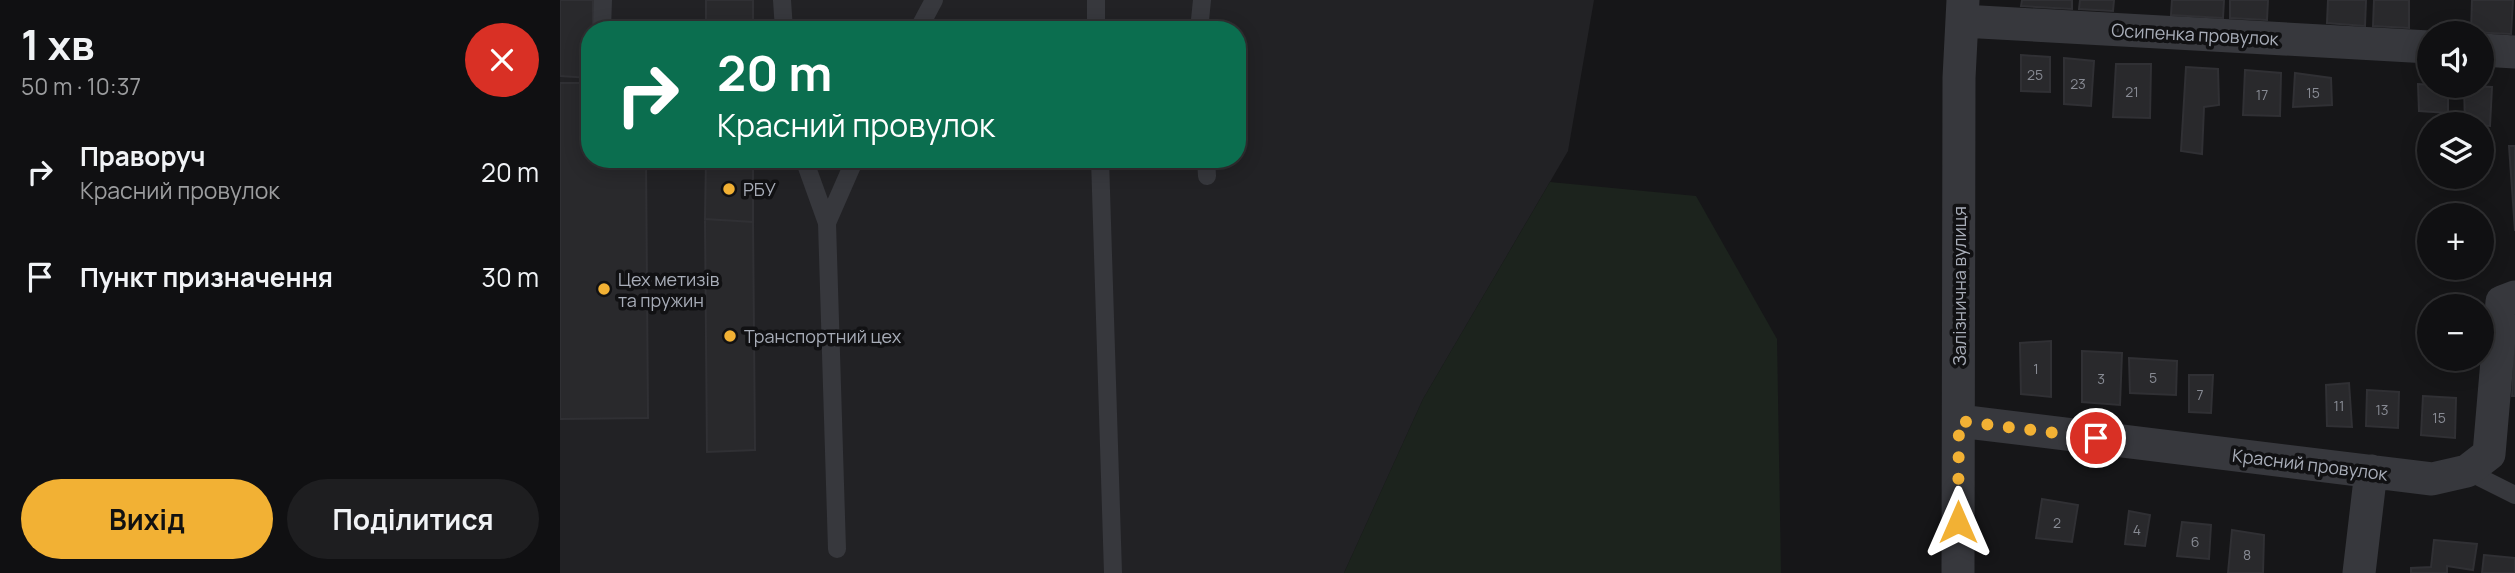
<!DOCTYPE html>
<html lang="uk">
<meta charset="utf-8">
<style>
body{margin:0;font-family:Manrope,sans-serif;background:#1e1e20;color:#f1f3f6;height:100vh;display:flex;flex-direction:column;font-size:26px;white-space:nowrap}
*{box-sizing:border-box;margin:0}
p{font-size:23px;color:#9c9d9f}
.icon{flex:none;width:38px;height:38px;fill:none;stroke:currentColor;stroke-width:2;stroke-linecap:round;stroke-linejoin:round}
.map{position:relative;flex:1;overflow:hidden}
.details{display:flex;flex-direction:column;background:#101012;width:560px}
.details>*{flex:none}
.guide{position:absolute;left:21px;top:21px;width:665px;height:147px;border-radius:28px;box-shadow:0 4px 18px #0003,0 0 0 2px #303032;background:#0b6e4f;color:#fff;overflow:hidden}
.buttons{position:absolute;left:1857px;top:21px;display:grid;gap:14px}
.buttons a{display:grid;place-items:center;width:77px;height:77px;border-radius:50%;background:#101012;box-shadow:0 4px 18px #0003,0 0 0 2px #303032;font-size:35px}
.pin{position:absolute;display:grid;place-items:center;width:60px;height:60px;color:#fff;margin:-30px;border:4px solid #fff;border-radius:50%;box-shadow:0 2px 7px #0007}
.me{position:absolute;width:77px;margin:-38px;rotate:0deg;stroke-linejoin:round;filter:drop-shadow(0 0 5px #0008)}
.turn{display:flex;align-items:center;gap:24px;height:147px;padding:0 21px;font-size:32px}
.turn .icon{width:91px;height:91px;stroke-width:2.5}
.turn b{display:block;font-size:49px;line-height:60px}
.round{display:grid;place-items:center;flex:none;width:74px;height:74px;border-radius:37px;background:#1e1e20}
.head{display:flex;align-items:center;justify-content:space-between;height:119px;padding:0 21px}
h1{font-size:42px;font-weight:700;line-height:52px}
.action{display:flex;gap:14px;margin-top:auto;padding:14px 21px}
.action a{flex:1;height:80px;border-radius:42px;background:#f2b134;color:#111;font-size:28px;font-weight:700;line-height:80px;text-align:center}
.action a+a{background:#1e1e20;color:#f1f3f6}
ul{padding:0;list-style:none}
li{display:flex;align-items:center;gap:21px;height:105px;padding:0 21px}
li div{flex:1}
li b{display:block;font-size:26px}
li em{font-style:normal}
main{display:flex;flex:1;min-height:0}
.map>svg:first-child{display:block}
</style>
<main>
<section class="details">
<div class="head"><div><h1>1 хв</h1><p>50 m · 10:37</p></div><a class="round" style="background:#d93025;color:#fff"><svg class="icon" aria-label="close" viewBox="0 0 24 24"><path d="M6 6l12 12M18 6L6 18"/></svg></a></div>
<ul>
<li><svg class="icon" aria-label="right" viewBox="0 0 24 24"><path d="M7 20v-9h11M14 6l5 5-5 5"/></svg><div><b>Праворуч</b><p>Красний провулок</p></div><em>20 m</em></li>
<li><svg class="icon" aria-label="arrive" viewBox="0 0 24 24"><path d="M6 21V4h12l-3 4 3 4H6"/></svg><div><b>Пункт призначення</b></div><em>30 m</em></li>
</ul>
<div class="action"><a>Вихід</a><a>Поділитися</a></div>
</section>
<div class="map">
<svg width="1955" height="573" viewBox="0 0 1955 573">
<rect width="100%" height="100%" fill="#161618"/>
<path fill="#222225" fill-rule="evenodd" d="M0 0H1034L1008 151 863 399 784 573H0ZM30 30H677V159H30Z"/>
<path fill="#1c231d" d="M990 182 1136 196 1217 339 1221 573H784L863 399Z"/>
<path fill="#29292c" stroke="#303034" stroke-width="2" d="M0 0H33V30H30V78L0 76Z
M146 0H193V30H146Z
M1462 0H1512V9L1461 6Z
M1520 0H1554L1553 11 1519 9Z
M1612 0H1664L1663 18 1611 15Z
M1670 0H1708L1707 20 1670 18Z
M1768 0H1806L1805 26 1767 23Z
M1814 0H1849V28L1813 26Z
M1912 0H1953L1951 34 1911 32Z
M1461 55 1490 57V92L1461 91Z
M1504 58 1534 61 1531 106 1504 104Z
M1556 64H1591L1590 118 1553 117Z
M1626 67 1658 69 1659 105 1644 107 1642 154 1621 151Z
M1685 70 1721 73 1720 116 1683 115Z
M1735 73 1771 78 1772 105 1733 107Z
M0 83H30V159H86L88 418 0 419Z
M1858 84 1888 86V113L1859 111Z
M1904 86 1932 87 1930 126 1905 124Z
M1949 146H1955V231Z
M146 159H193V222L145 219Z
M145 219 193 222 195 450 147 452Z
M1491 341V397L1461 394 1460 343Z
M1955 342V396H1952Z
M1522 351 1562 353 1560 405 1522 402Z
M1569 358 1617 361 1616 395 1570 393Z
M1629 375H1653L1651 413 1629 412Z
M1789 383 1792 427 1767 426 1766 385Z
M1807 390 1839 392 1838 428 1806 426Z
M1863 396 1896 398 1895 438 1861 435Z
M1482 499 1518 505 1512 542 1476 538Z
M1569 511 1590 515 1585 546 1565 544Z
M1622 522 1651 525 1649 559 1617 556Z
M1672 530 1704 535 1703 573H1668Z
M1874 540 1917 544 1913 570 1887 566V573H1851V568L1871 567Z
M1924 555 1955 558V573H1922Z"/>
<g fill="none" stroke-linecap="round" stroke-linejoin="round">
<path stroke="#37383d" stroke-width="18" d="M222 0 224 30
M536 0V30
M42 29 43 0
M358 30 374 0
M639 30 642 0
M244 159 267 223
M540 159 553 573
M646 159 647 176
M1907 471 1955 495
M277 549 267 223 295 159"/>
<path stroke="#37383d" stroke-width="33" d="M1402 21 1869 47
M1922 50 1955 52
M1399 421 1872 479 1907 471 1929 454 1942 302 1955 297
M1398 573 1399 78 1403 0
M1799 573 1811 471"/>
</g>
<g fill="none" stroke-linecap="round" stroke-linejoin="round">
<path stroke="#f2b134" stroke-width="12" stroke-dasharray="0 21.6" d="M1398 522 1399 421 1536 438"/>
</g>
<g fill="#f2b134" stroke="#111113" stroke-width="2.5">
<circle cx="169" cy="189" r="7"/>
<circle cx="44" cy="289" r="7"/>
<circle cx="170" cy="336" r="7"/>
</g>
<g text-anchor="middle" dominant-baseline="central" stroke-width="7" stroke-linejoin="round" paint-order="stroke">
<g font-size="14" fill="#888b94">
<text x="1475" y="74">25</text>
<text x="1518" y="83">23</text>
<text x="1572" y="91">21</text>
<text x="1753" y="92">15</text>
<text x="1702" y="94">17</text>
<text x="1476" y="368">1</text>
<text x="1593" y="377">5</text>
<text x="1541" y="378">3</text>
<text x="1640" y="394">7</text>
<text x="1779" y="405">11</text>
<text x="1822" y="409">13</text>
<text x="1879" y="417">15</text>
<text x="1497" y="522">2</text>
<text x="1577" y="529">4</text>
<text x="1635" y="541">6</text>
<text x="1687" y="554">8</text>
</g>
<g font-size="18" fill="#a8adb8" stroke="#111113">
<text transform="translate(1635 34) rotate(3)">Осипенка провулок</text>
<text transform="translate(1399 286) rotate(-90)">Залізнична вулиця</text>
<text transform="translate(1750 464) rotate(7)">Красний провулок</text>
</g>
<g font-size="18" fill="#a8adb8" stroke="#111113" text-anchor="start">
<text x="183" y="189">РБУ</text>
<text x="58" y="279">Цех метизів<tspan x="58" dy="21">та пружин</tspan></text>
<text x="184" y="336">Транспортний цех</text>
</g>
</g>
</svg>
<div class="buttons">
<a><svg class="icon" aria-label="sound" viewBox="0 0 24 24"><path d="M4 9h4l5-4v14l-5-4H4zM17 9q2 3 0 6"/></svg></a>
<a><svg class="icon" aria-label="layers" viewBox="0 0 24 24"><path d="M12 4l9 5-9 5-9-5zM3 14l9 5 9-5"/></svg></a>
<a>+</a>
<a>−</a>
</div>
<div class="pin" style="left:1536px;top:438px;background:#d93025"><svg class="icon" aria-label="arrive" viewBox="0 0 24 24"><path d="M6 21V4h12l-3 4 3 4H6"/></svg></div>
<svg class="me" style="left:1398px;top:522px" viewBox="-20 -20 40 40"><path d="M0-17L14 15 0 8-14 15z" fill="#f2b134" stroke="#fff" stroke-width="4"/></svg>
<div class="guide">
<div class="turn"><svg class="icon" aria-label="right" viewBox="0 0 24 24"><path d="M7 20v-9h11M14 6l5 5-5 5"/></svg><div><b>20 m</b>Красний провулок</div></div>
</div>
</div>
</main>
